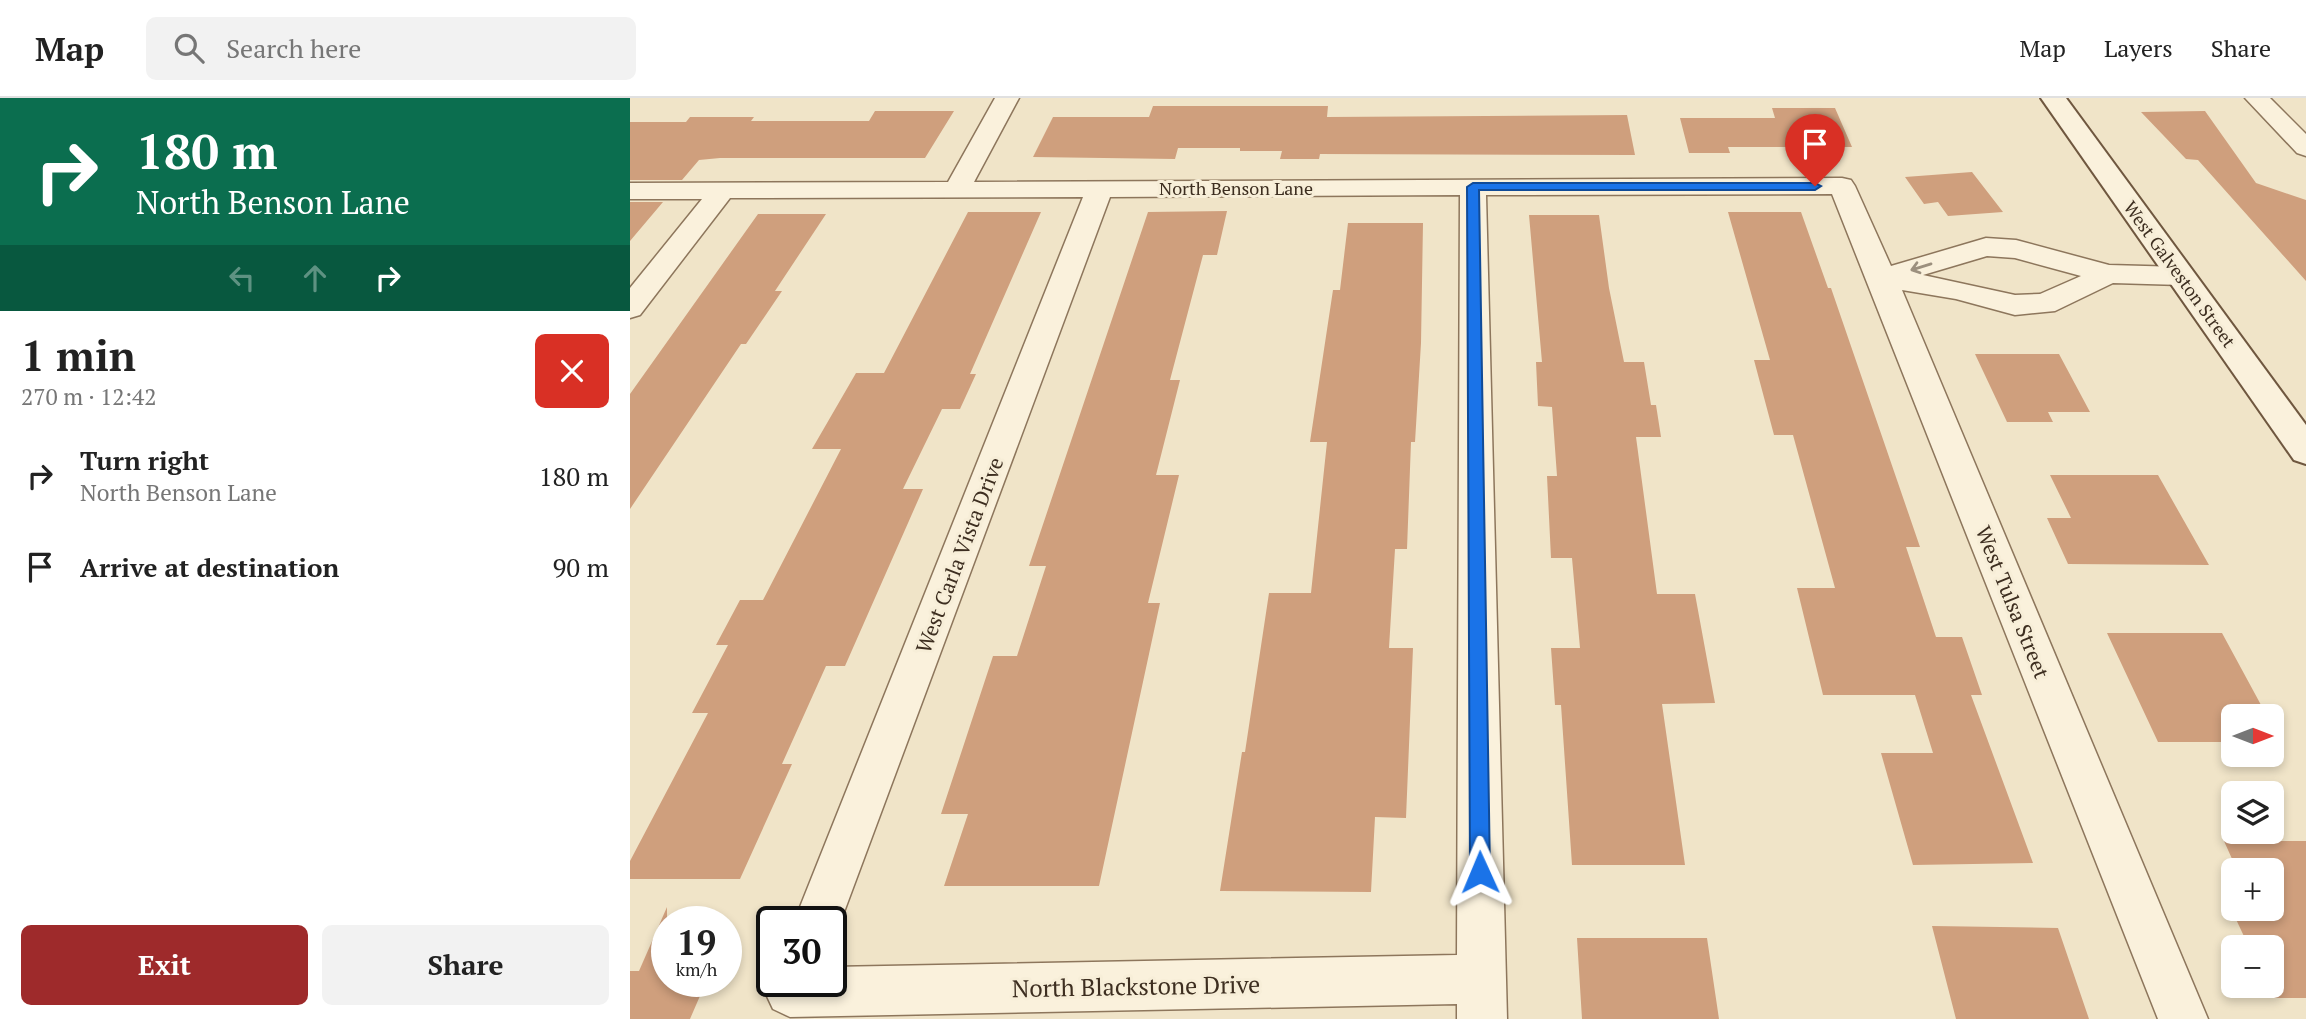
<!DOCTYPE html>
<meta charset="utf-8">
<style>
body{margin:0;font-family:"PT Serif",serif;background:#f2f2f2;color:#222;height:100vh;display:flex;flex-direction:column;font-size:26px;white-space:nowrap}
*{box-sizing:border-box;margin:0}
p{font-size:23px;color:#767676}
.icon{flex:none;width:38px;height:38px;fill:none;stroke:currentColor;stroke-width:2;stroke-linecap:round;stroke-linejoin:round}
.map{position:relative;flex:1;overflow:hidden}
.details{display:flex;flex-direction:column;background:#fff;width:630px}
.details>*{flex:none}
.top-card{background:#0b6e4f;color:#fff;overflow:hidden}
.needle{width:46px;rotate:90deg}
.fabs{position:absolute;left:1591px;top:606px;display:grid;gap:14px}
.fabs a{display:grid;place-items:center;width:63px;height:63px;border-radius:10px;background:#fff;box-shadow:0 4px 10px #0003;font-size:35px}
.speed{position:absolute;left:21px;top:808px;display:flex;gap:14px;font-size:35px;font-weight:700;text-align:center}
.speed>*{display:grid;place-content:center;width:91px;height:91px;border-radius:50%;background:#fff;box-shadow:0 4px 10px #0003;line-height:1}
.speed small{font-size:18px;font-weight:400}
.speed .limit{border:4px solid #111;border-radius:10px;background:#fff;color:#111}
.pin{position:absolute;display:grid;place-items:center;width:60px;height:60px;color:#fff;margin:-72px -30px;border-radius:50% 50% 50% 0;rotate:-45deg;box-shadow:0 0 7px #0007}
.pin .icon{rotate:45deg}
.me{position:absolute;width:77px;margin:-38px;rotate:359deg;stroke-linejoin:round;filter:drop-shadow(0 0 5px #0008)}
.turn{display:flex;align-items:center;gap:24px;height:147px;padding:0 21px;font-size:32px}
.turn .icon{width:91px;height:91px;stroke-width:2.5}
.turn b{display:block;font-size:49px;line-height:60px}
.lanes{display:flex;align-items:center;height:66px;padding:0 21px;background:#0003;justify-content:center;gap:35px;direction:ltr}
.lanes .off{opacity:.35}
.round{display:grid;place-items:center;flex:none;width:74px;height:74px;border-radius:10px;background:#f2f2f2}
.headline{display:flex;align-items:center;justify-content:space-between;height:119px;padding:0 21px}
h1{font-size:42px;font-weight:800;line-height:52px}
.primary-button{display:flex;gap:14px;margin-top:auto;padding:14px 21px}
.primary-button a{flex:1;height:80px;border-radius:10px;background:#9e2a2b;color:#fff;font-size:28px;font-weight:800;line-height:80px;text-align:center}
.primary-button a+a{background:#f2f2f2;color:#222}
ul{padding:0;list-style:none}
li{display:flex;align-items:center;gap:21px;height:91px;padding:0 21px}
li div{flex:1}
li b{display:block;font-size:26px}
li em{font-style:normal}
header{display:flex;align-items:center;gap:42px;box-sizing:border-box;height:98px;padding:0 35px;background:#fff;border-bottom:2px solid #e0e0e0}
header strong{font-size:33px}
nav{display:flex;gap:38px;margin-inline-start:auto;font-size:24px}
.search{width:490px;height:63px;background:#f2f2f2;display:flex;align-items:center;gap:18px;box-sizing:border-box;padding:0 24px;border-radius:10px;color:#767676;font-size:26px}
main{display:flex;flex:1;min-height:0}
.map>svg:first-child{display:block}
</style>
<header>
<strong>Map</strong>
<div class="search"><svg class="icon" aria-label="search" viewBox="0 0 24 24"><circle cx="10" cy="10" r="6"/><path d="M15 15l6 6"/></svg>Search here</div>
<nav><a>Map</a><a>Layers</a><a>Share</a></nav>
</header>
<main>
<section class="details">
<div class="top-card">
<div class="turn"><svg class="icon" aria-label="right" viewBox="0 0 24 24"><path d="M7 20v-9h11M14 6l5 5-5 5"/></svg><div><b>180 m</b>North Benson Lane</div></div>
<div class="lanes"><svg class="icon off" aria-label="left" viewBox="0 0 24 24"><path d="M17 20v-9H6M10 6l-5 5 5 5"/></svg><svg class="icon off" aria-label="ahead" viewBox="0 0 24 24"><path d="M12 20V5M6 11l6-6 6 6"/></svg><svg class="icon" aria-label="right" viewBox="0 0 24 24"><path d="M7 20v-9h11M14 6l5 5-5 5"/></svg></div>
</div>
<div class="headline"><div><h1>1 min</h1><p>270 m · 12:42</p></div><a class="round" style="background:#d93025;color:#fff"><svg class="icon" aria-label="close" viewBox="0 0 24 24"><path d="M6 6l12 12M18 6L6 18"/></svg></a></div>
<ul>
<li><svg class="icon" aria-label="right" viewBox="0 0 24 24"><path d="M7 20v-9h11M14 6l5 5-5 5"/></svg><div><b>Turn right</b><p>North Benson Lane</p></div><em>180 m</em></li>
<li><svg class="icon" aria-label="arrive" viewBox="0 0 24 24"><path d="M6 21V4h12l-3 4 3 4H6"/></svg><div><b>Arrive at destination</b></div><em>90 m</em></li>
</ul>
<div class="primary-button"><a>Exit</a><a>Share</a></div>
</section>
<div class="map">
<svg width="1676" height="921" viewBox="0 0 1676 921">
<rect width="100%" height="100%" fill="#f0e4c8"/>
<path fill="#cf9f7d" d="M523 8H698L697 19 997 17 1005 57 690 56 689 61H650L652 53H610V50H548L545 61 403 59 423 19H519Z
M1142 10H1205L1222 49H1098L1100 55H1059L1050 20H1145Z
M245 13H324L295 60H90L69 62 52 82H0V24H56L60 19H124L121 23H239Z
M1575 13 1626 85 1676 102V183L1568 62 1556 61 1511 14Z
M1342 74 1373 114 1318 118 1308 104 1294 106 1275 79Z
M0 104H33L0 143Z
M597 113 587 157H573L540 282H550L526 377H549L518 505H530L469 788H314L338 716H311L363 558H387L416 468H399L518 114Z
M338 114H411L340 276H346L330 311H312L273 391H293L215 568H196L152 666H162L110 781H0V763L78 615H62L98 547H86L110 502H133L211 351H182L226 275H254Z
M1098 114H1171L1198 190H1201L1290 449H1276L1306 539H1332L1352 597H1341L1403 765 1283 767 1251 655H1303L1285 597H1193L1167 490H1205L1163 337H1144L1124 262H1140Z
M128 116H196L145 193H152L116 246H111L0 411V296Z
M899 117H969L979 190 994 264H1014L1021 307H1026L1031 339H1006L1027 496H1065L1085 605 1032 606 1055 767H942L931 607H925L921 550H950L942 460H921L917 378H927L922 309 908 308 906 264H912Z
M718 125H793L791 245 785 344H781L777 451H765L759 550H783L776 720 745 719 741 794 590 793 612 654H615L639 495H681L697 344H680L703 192H710Z
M1345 256H1429L1460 314H1418L1423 324H1377Z
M1420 377H1528L1579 467 1438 466 1417 420H1441Z
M1477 535H1592L1637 618H1603V644H1528Z
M1594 743H1676V900H1643L1637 887H1642V849H1619L1604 817 1629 816 1626 810H1642V772H1607Z
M37 809V884H76L60 921H0V873H9Z
M1302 828 1428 830 1459 921H1326Z
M947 840H1077L1089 921H952Z"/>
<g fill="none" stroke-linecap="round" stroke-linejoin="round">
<g stroke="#8d765c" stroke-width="3">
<path id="street" d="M365 0H389L344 84 1212 80 1221 82 1225 88 1261 168 1356 140 1386 142 1479 167 1551 169 1561 171 1565 178 1561 185 1551 187 1483 185 1425 213 1385 217 1326 201 1272 192 1578 921H1528L1202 96 856 97 877 921H827V906L160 919 143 911 135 894 142 879V884H201V869L827 857 830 97 480 99 204 841 201 842V824H164L453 99 100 100 10 217 0 220V190L72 101H0V85L318 84ZM1357 158 1385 160 1451 178 1410 196 1385 197 1293 177Z
M1615 0H1640L1676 36V58L1667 55Z"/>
</g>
<g stroke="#6f573f" stroke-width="4">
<path id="secondary" d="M1411 0H1436L1676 327V366L1664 362Z"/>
</g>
<use href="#street" fill="#faf1dc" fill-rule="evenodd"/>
<use href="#secondary" fill="#faf1dc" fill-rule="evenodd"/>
</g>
<defs><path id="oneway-shaft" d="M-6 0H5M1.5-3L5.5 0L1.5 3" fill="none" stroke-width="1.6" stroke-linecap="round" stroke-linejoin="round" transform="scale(1.75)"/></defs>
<use stroke="#9c907e" href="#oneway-shaft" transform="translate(1291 169) rotate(163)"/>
<path fill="#1a73e8" stroke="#114b97" stroke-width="2" d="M843 85H1185L1191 88 1185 92H849L860 774 857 781 850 784 843 781 840 774 837 89Z"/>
<g text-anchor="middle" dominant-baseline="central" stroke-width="6" stroke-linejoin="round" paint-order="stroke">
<g font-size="18" fill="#3d2e20" stroke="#f7eed8">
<text x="606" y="90">North Benson Lane</text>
<text transform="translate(1550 176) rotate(54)">West Galveston Street</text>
</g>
<g font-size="21" fill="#3d2e20" stroke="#f7eed8">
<text transform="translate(329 457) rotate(-69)">West Carla Vista Drive</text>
<text transform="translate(1383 504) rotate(68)">West Tulsa Street</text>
</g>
<g font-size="24" fill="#3d2e20" stroke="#f7eed8">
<text transform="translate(506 888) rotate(-1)">North Blackstone Drive</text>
</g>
</g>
</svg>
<div class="fabs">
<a><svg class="needle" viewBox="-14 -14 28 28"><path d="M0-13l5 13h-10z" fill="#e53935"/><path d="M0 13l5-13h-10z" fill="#767676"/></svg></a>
<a><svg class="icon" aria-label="layers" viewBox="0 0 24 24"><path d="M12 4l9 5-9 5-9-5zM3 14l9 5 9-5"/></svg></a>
<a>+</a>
<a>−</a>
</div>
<div class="speed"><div>19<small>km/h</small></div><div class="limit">30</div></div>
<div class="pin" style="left:1185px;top:88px;background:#d93025"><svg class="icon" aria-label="arrive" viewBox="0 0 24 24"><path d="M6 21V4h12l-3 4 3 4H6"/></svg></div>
<svg class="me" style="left:850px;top:774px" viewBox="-20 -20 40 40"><path d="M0-17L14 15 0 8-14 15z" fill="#1a73e8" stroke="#fff" stroke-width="4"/></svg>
</div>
</main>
